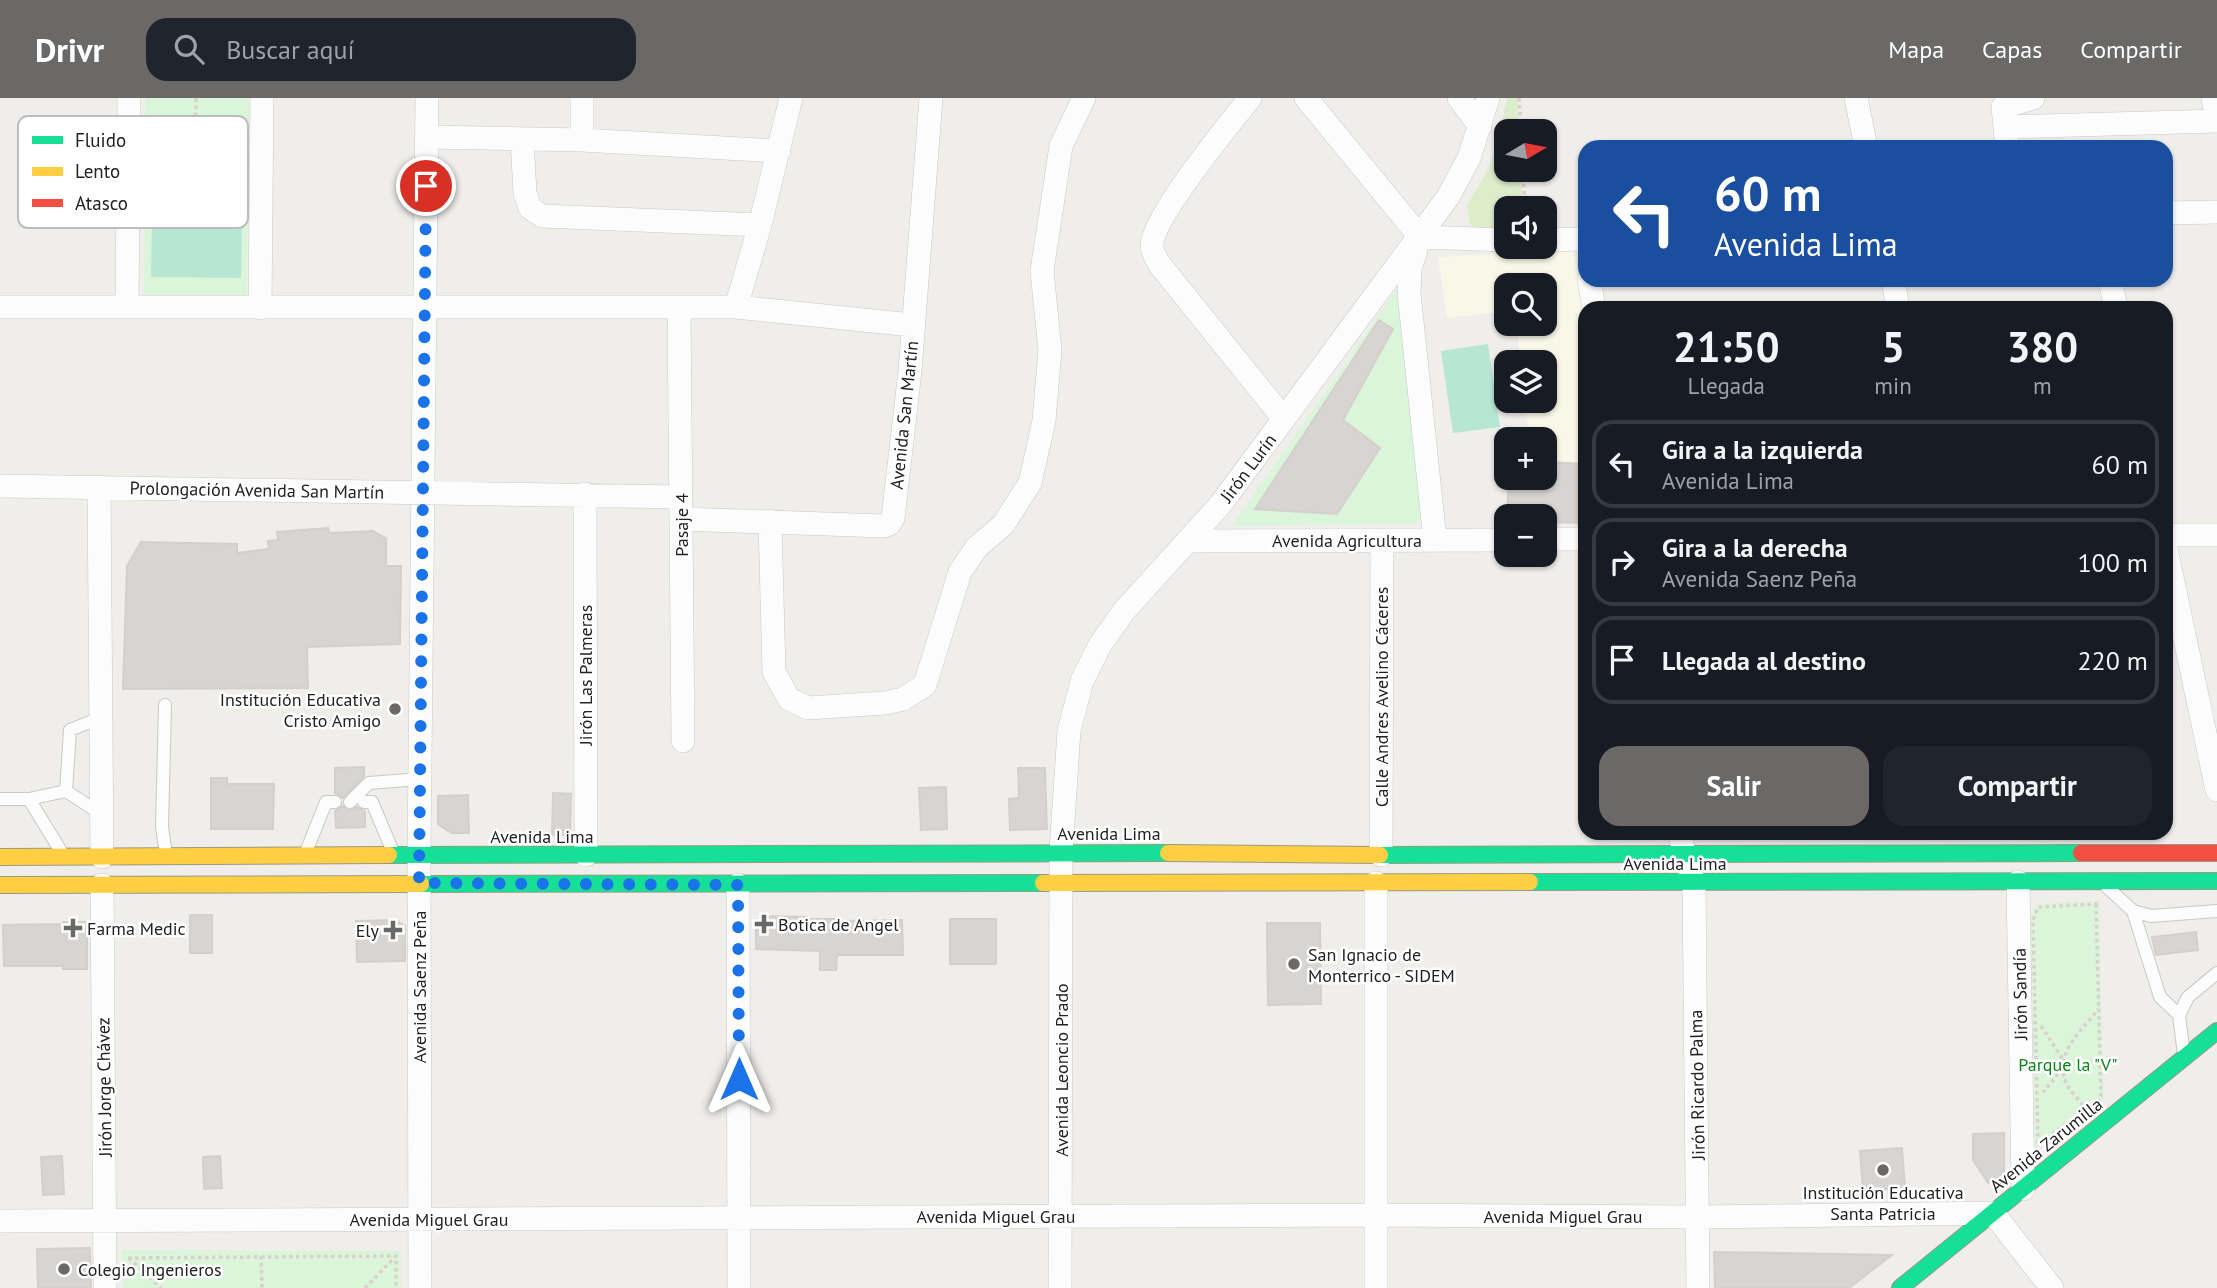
<!DOCTYPE html>
<html lang="es">
<meta charset="utf-8">
<style>
body{margin:0;font-family:"PT Sans",sans-serif;background:#20242c;color:#f1f3f6;height:100vh;display:flex;flex-direction:column;font-size:26px;white-space:nowrap}
*{box-sizing:border-box;margin:0}
p{font-size:23px;color:#9ea1a6}
.icon{flex:none;width:38px;height:38px;fill:none;stroke:currentColor;stroke-width:2;stroke-linecap:round;stroke-linejoin:round}
.map{position:relative;flex:1;overflow:hidden}
.panel{position:absolute;left:1578px;top:203px;width:595px;height:539px;display:flex;flex-direction:column;background:#171b24;border-radius:21px;box-shadow:0 2px 5px #0004}
.panel>*{flex:none}
.banner{position:absolute;left:1578px;top:42px;width:595px;height:147px;border-radius:21px;box-shadow:0 2px 5px #0004;background:#1a4fa0;color:#fff;overflow:hidden}
.needle{width:46px;rotate:80deg}
.buttons{position:absolute;left:1494px;top:21px;display:grid;gap:14px}
.buttons a{display:grid;place-items:center;width:63px;height:63px;border-radius:14px;background:#171b24;box-shadow:0 2px 5px #0004;font-size:35px}
.pin{position:absolute;display:grid;place-items:center;width:60px;height:60px;color:#fff;margin:-30px;border:4px solid #fff;border-radius:50%;box-shadow:0 2px 7px #0007}
.me{position:absolute;width:77px;margin:-38px;rotate:0deg;stroke-linejoin:round;filter:drop-shadow(0 0 5px #0008)}
.turn{display:flex;align-items:center;gap:24px;height:147px;padding:0 21px;font-size:32px}
.turn .icon{width:91px;height:91px;stroke-width:2.5}
.turn b{display:block;font-size:49px;line-height:60px}
.eta{display:flex;justify-content:space-evenly;align-items:center;height:119px;text-align:center}
.eta b{font-size:42px;font-weight:700;line-height:49px}
.primary-button{display:flex;gap:14px;margin-top:auto;padding:14px 21px}
.primary-button a{flex:1;height:80px;border-radius:21px;background:#6a6968;color:#fff;font-size:28px;font-weight:700;line-height:80px;text-align:center}
.primary-button a+a{background:#20242c;color:#f1f3f6}
ul{padding:0;list-style:none}
li{display:flex;align-items:center;gap:21px;height:88px;margin:0 14px 10px;padding:0 7px;border:4px solid #363941;border-radius:21px}
li div{flex:1}
li b{display:block;font-size:26px}
li em{font-style:normal}
header{display:flex;align-items:center;gap:42px;box-sizing:border-box;height:98px;padding:0 35px;background:#6a6968;color:#fff}
header strong{font-size:33px}
nav{display:flex;gap:38px;margin-inline-start:auto;font-size:24px}
.search{width:490px;height:63px;background:#20242c;display:flex;align-items:center;gap:18px;box-sizing:border-box;padding:0 24px;border-radius:21px;color:#9ea1a6;font-size:26px}
.map>svg:first-child{display:block}
</style>
<header>
<strong>Drivr</strong>
<div class="search"><svg class="icon" aria-label="search" viewBox="0 0 24 24"><circle cx="10" cy="10" r="6"/><path d="M15 15l6 6"/></svg>Buscar aquí</div>
<nav><a>Mapa</a><a>Capas</a><a>Compartir</a></nav>
</header>
<div class="map">
<svg width="2217" height="1190" viewBox="0 0 2217 1190">
<rect width="100%" height="100%" fill="#f0eeeb"/>
<path fill="#f8f7e8" d="M1574 152 1585 226V365L1545 363V341H1530L1525 303H1545V264H1521L1516 226H1545V187H1507V213L1447 220 1438 159Z"/>
<path fill="#ddeccb" d="M1507 0H1518L1519 33H1507V72H1521L1523 110H1507V129L1479 132 1470 126 1467 107 1485 77 1497 47Z"/>
<path fill="#daf5da" d="M145 0H249L247 202 144 201Z
M1402 184 1424 421 1413 426 1232 428Z
M2099 803 2104 1003 2035 1051 2030 821 2036 806Z
M121 1152 400 1153 401 1190H122Z"/>
<path fill="#b7e6d2" d="M152 123 242 125 241 180 151 179Z
M1488 246 1500 329 1453 335 1441 253Z"/>
<path fill="#d7d4d2" stroke="#d3d0cc" stroke-width="2" d="M1379 222 1393 231 1343 322 1380 350 1337 416 1255 411Z
M1545 364 1586 366V425L1545 424V418H1507L1509 380H1545Z
M328 430 329 435 373 433 386 440V468H401L400 546 307 549 308 590 123 591 127 468 141 444 237 446V455L269 451 268 443 278 442 277 434Z
M364 669V678L343 700 335 695V670Z
M1018 670H1045L1047 731 1010 732 1009 701 1019 700Z
M211 680H227V686H274L273 731H211Z
M946 689 947 731 921 732 919 690Z
M553 695 571 696 570 737H552Z
M468 697 469 735H451L438 726V698Z
M343 708 348 713 357 709 365 713V729L336 730 335 713Z
M190 817H212V855H190Z
M763 818 807 819V821H837V823L902 822 903 857H837L836 872H820V853L756 851V826Z
M950 821H996V866H950Z
M396 822 405 828V863L357 864 356 823Z
M63 824H87V871H63V868H4L3 827 63 826Z
M1267 825H1320L1321 906 1268 907Z
M2196 834 2198 852 2156 857 2152 839Z
M2004 1035V1075L1988 1085 1973 1062V1036Z
M1902 1050 1905 1090 1863 1093 1860 1053Z
M62 1058 64 1096 43 1097 41 1059Z
M220 1058 222 1090 204 1091 203 1059Z
M90 1150 91 1190H38L37 1151Z
M1714 1154 1892 1157 1849 1190H1715Z"/>
<g fill="none" stroke-linecap="round" stroke-linejoin="round">
<g stroke="#c9c8c7" stroke-width="14">
<path id="lane" d="M165 607 162 728 166 758
M66 693 70 632 100 620
M0 701H29L62 755
M29 701 66 693 101 716
M350 704 369 685 420 681
M364 704H372L393 754
M306 754 326 704H335
M2107 789 2133 813 2151 818 2217 813
M2133 813 2160 899 2179 917
M2184 957 2179 917 2188 899 2217 875"/>
</g>
<g stroke="#c9c8c7" stroke-width="24">
<path id="street" d="M1250 0C1230 25 1151 121 1152 148 1152 154 1157 162 1160 167L1284 321
M1306 0 1420 139
M1459 0 1480 28
M1856 0 1866 49
M2213 0 2217 23
M2005 29 2217 23
M426 39 582 42 779 53
M522 41 525 95 530 110 542 118 760 127
M582 42V0
M2007 49 2003 9 2033 0
M2166 115 2217 114
M1420 139 1507 142
M1545 142 1586 141
M1416 152 1410 171 1409 195 1435 442
M1589 182 1594 210
M1893 182 1898 210
M2110 182 2116 210
M0 209H736L912 227
M127 209 129 0
M736 209 760 127 791 0
M260 210 262 0
M679 211 683 643
M0 388 681 399
M99 389 102 759
M585 396 586 757
M681 421 883 428 889 426 893 420 910 273 931 0
M770 423 774 574 789 601 808 610 885 605 903 601 925 587 960 474 977 449 1003 427 1030 385 1044 323 1050 252 1042 173 1061 48 1084 0
M2166 437H2217
M1545 441H1586
M1187 443 1507 442
M2166 451 2217 692
M1680 735 1684 756 1694 784 1698 1190
M1381 757 1382 442
M2018 784 2023 1091
M102 787 105 1190
M738 787 739 1190
M0 1123 1376 1117 1698 1119 1993 1115 2052 1190
M420 1190 419 757 427 0
M1060 1190 1061 754 1069 633 1082 583 1100 547 1124 513 1220 407 1448 99 1469 60 1488 0
M1376 1190V785"/>
</g>
<g stroke="#999a82" stroke-width="18">
<path id="fast" d="M389 757 1168 755
M1380 757 2081 755
M1530 784 2217 783
M421 786 1043 785
M1900 1190 2217 933"/>
</g>
<g stroke="#999a82" stroke-width="18">
<path id="slow" d="M1168 755 1380 757
M0 759 389 757
M1043 785 1530 784
M0 787 421 786"/>
</g>
<g stroke="#999a82" stroke-width="18">
<path id="jam" d="M2081 755H2217"/>
</g>
<path stroke="#dccecd" stroke-width="3.5" stroke-dasharray="3.5 3.5" stroke-linecap="butt" d="M1519 0 1521 33
M195 46 196 0
M180 62a15 15 0 1 1 30 0a15 15 0 1 1-30 0Z
M151 61H180
M210 61 240 62
M1523 72 1525 110
M195 77 196 101
M150 101H240
M2096 806 2101 1001 2038 1046 2033 822 2038 809Z
M2041 928 2064 963 2055 980 2043 994
M2083 1007C2076 999 2067 990 2064 979 2057 953 2084 929 2099 911
M261 1158 262 1190
M128 1160 396 1158V1190
M129 1160 161 1190
M365 1190 395 1159"/>
<use href="#lane" stroke="#fdfcfc" stroke-width="12"/>
<use href="#street" stroke="#fdfcfc" stroke-width="23"/>
<use href="#fast" stroke="#16e098" stroke-width="16"/>
<use href="#slow" stroke="#ffcf43" stroke-width="16"/>
<use href="#jam" stroke="#f24e42" stroke-width="16"/>
</g>
<g fill="none" stroke-linecap="round" stroke-linejoin="round">
<path stroke="#1a73e8" stroke-width="12" stroke-dasharray="0 21.6" d="M426 88 419 785 738 787 739 981"/>
</g>
<g fill="#6a6968" stroke="#fff" stroke-width="2.5">
<circle cx="395" cy="611" r="7"/>
<path d="M760.5 815.5h7v7h7v7h-7v7h-7v-7h-7v-7h7z"/>
<path d="M69.5 819.5h7v7h7v7h-7v7h-7v-7h-7v-7h7z"/>
<path d="M389.5 821.5h7v7h7v7h-7v7h-7v-7h-7v-7h7z"/>
<circle cx="1294" cy="866" r="7"/>
<circle cx="1883" cy="1072" r="7"/>
<circle cx="64" cy="1171" r="7"/>
</g>
<g text-anchor="middle" dominant-baseline="central" stroke-width="5" stroke-linejoin="round" paint-order="stroke">
<g font-size="18" fill="#222" stroke="#fff">
<text transform="translate(904 317) rotate(-84)">Avenida San Martín</text>
<text transform="translate(1248 370) rotate(-53)">Jirón Lurín</text>
<text transform="translate(257 392) rotate(1)">Prolongación Avenida San Martín</text>
<text transform="translate(681 427) rotate(-90)">Pasaje 4</text>
<text x="1347" y="442">Avenida Agricultura</text>
<text transform="translate(585 577) rotate(-90)">Jirón Las Palmeras</text>
<text transform="translate(1381 599) rotate(-90)">Calle Andres Avelino Cáceres</text>
<text x="1109" y="735">Avenida Lima</text>
<text x="542" y="738">Avenida Lima</text>
<text x="1675" y="765">Avenida Lima</text>
<text transform="translate(419 889) rotate(-90)">Avenida Saenz Peña</text>
<text transform="translate(2020 896) rotate(-91)">Jirón Sandía</text>
<text transform="translate(1061 972) rotate(-90)">Avenida Leoncio Prado</text>
<text transform="translate(1697 987) rotate(-91)">Jirón Ricardo Palma</text>
<text transform="translate(104 989) rotate(-91)">Jirón Jorge Chávez</text>
<text transform="translate(2046 1047) rotate(-39)">Avenida Zarumilla</text>
<text x="996" y="1118">Avenida Miguel Grau</text>
<text x="1563" y="1118">Avenida Miguel Grau</text>
<text x="429" y="1121">Avenida Miguel Grau</text>
</g>
<g font-size="18" fill="#222" stroke="#fff" text-anchor="start">
<text x="381" y="601" text-anchor="end">Institución Educativa<tspan x="381" dy="21">Cristo Amigo</tspan></text>
<text x="778" y="826">Botica de Angel</text>
<text x="87" y="830">Farma Medic</text>
<text x="379" y="832" text-anchor="end">Ely</text>
<text x="1308" y="856">San Ignacio de<tspan x="1308" dy="21">Monterrico - SIDEM</tspan></text>
<text x="1883" y="1094" text-anchor="middle">Institución Educativa<tspan x="1883" dy="21">Santa Patricia</tspan></text>
<text x="78" y="1171">Colegio Ingenieros</text>
</g>
<g font-size="18" fill="#0c8416" stroke="#fff">
<text x="2068" y="966">Parque la "V"</text>
</g>
</g>
<rect x="18" y="18" width="230" height="112" rx="10" fill="#fff" stroke="#bdbdbd" stroke-width="2"/>
<rect x="32" y="38" width="31" height="8" fill="#16e098"/>
<rect x="32" y="69" width="31" height="9" fill="#ffcf43"/>
<rect x="32" y="101" width="31" height="8" fill="#f24e42"/>
<g font-size="19" fill="#222">
<text x="75" y="49">Fluido</text>
<text x="75" y="80">Lento</text>
<text x="75" y="112">Atasco</text>
</g>
</svg>
<div class="buttons">
<a><svg class="needle" viewBox="-14 -14 28 28"><path d="M0-13l5 13h-10z" fill="#e53935"/><path d="M0 13l5-13h-10z" fill="#9ea1a6"/></svg></a>
<a><svg class="icon" aria-label="sound" viewBox="0 0 24 24"><path d="M4 9h4l5-4v14l-5-4H4zM17 9q2 3 0 6"/></svg></a>
<a><svg class="icon" aria-label="search" viewBox="0 0 24 24"><circle cx="10" cy="10" r="6"/><path d="M15 15l6 6"/></svg></a>
<a><svg class="icon" aria-label="layers" viewBox="0 0 24 24"><path d="M12 4l9 5-9 5-9-5zM3 14l9 5 9-5"/></svg></a>
<a>+</a>
<a>−</a>
</div>
<div class="pin" style="left:426px;top:88px;background:#d93025"><svg class="icon" aria-label="arrive" viewBox="0 0 24 24"><path d="M6 21V4h12l-3 4 3 4H6"/></svg></div>
<svg class="me" style="left:739px;top:981px" viewBox="-20 -20 40 40"><path d="M0-17L14 15 0 8-14 15z" fill="#1a73e8" stroke="#fff" stroke-width="4"/></svg>
<div class="banner">
<div class="turn"><svg class="icon" aria-label="left" viewBox="0 0 24 24"><path d="M17 20v-9H6M10 6l-5 5 5 5"/></svg><div><b>60 m</b>Avenida Lima</div></div>
</div>
<section class="panel">
<div class="eta">
<div><b>21:50</b><p>Llegada</p></div>
<div><b>5</b><p>min</p></div>
<div><b>380</b><p>m</p></div>
</div>
<ul>
<li><svg class="icon" aria-label="left" viewBox="0 0 24 24"><path d="M17 20v-9H6M10 6l-5 5 5 5"/></svg><div><b>Gira a la izquierda</b><p>Avenida Lima</p></div><em>60 m</em></li>
<li><svg class="icon" aria-label="right" viewBox="0 0 24 24"><path d="M7 20v-9h11M14 6l5 5-5 5"/></svg><div><b>Gira a la derecha</b><p>Avenida Saenz Peña</p></div><em>100 m</em></li>
<li><svg class="icon" aria-label="arrive" viewBox="0 0 24 24"><path d="M6 21V4h12l-3 4 3 4H6"/></svg><div><b>Llegada al destino</b></div><em>220 m</em></li>
</ul>
<div class="primary-button"><a>Salir</a><a>Compartir</a></div>
</section>
</div>
